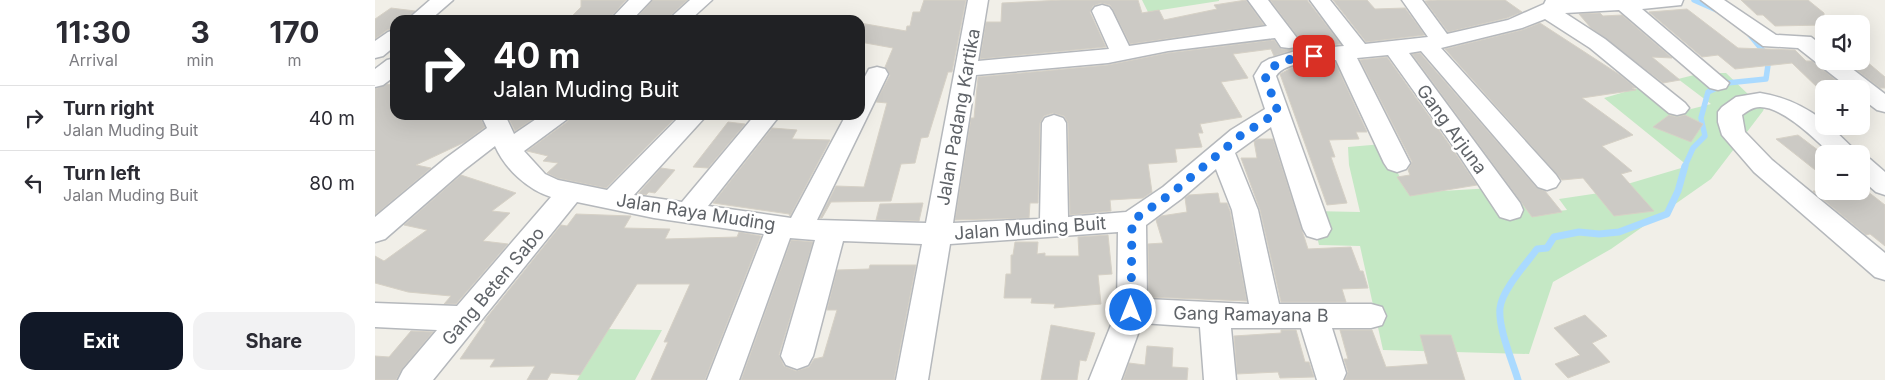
<!DOCTYPE html>
<meta charset="utf-8">
<style>
body{margin:0;font-family:Inter,sans-serif;background:#f2f2f3;color:#2b2b33;height:100vh;display:flex;flex-direction:column;font-size:19px;white-space:nowrap}
*{box-sizing:border-box;margin:0}
p{font-size:16px;color:#7c7c81}
.icon{flex:none;width:28px;height:28px;fill:none;stroke:currentColor;stroke-width:2;stroke-linecap:round;stroke-linejoin:round}
.map{position:relative;flex:1;overflow:hidden}
.drawer{display:flex;flex-direction:column;background:#fff;width:375px}
.drawer>*{flex:none}
.banner{position:absolute;left:15px;top:15px;width:475px;height:105px;border-radius:15px;box-shadow:0 5px 20px #0002;background:#202124;color:#fff;overflow:hidden}
.fabs{position:absolute;left:1440px;top:15px;display:grid;gap:10px}
.fabs a{display:grid;place-items:center;width:55px;height:55px;border-radius:10px;background:#fff;box-shadow:0 5px 20px #0002;font-size:25px}
.pin{position:absolute;display:grid;place-items:center;width:42px;height:42px;color:#fff;margin:-21px;border-radius:10px;box-shadow:0 2px 8px #0006}
.me{position:absolute;width:55px;margin:-28px;rotate:0deg;stroke-linejoin:round;filter:drop-shadow(0 0 4px #0008)}
.turn{display:flex;align-items:center;gap:18px;height:105px;padding:0 20px;font-size:22px}
.turn .icon{width:65px;height:65px;stroke-width:2.5}
.turn b{display:block;font-size:35px;line-height:42px}
.eta{display:flex;justify-content:space-evenly;align-items:center;height:85px;text-align:center}
.eta b{font-size:30px;font-weight:700;line-height:35px}
.cta{display:flex;gap:10px;margin-top:auto;padding:10px 20px}
.cta a{flex:1;height:58px;border-radius:15px;background:#111827;color:#fff;font-size:20px;font-weight:700;line-height:58px;text-align:center}
.cta a+a{background:#f2f2f3;color:#2b2b33}
ul{padding:0;list-style:none}
li{display:flex;align-items:center;gap:15px;height:65px;padding:0 20px;border-top:1px solid #e1e1e2}
li div{flex:1}
li b{display:block;font-size:19px}
li em{font-style:normal}
main{display:flex;flex:1;min-height:0}
.map>svg:first-child{display:block}
</style>
<main>
<section class="drawer">
<div class="eta">
<div><b>11:30</b><p>Arrival</p></div>
<div><b>3</b><p>min</p></div>
<div><b>170</b><p>m</p></div>
</div>
<ul>
<li><svg class="icon" aria-label="right" viewBox="0 0 24 24"><path d="M7 20v-9h11M14 6l5 5-5 5"/></svg><div><b>Turn right</b><p>Jalan Muding Buit</p></div><em>40 m</em></li>
<li><svg class="icon" aria-label="left" viewBox="0 0 24 24"><path d="M17 20v-9H6M10 6l-5 5 5 5"/></svg><div><b>Turn left</b><p>Jalan Muding Buit</p></div><em>80 m</em></li>
</ul>
<div class="cta"><a>Exit</a><a>Share</a></div>
</section>
<div class="map">
<svg width="1510" height="380" viewBox="0 0 1510 380">
<rect width="100%" height="100%" fill="#f1efe8"/>
<path fill="#c5e8c5" d="M767 0H844V1L773 12Z
M1327 73H1351L1375 96 1394 95 1388 111 1336 179 1236 249 1178 282 1154 354 1008 350 985 246 944 245 936 211 985 212 974 165 973 147 1008 144 1033 193 1118 188 1131 206 1158 202 1167 213 1192 210 1184 199 1231 192 1249 185 1313 166 1229 98 1270 86 1304 112 1336 104 1303 79Z
M232 329 287 330 260 380H202Z"/>
<g fill="none" stroke-linecap="round" stroke-linejoin="round">
<path stroke="#aadaff" stroke-width="5.5" d="M1319 0 1344 11
M1309 168 1318 148 1330 136 1326 118 1333 92 1352 83 1391 79 1394 58 1375 35"/>
<path stroke="#aadaff" stroke-width="7" d="M1143 380C1137 360 1123 328 1125 308 1127 290 1151 264 1162 249L1172 248 1179 237 1204 232 1224 234 1244 232 1292 214 1303 191 1310 166"/>
</g>
<path fill="#cccac5" stroke="#d6d1c6" d="M206 0H251L233 20H193L206 7Z
M278 0H312L291 20 261 18Z
M549 0H591L577 72H573L553 137 546 138 540 163 526 164 516 201 456 202 447 218H445L461 186 489 187 512 103 501 102 515 75 510 67 518 48 485 42V23L531 31 532 26H535L538 12H545Z
M687 0H763L767 13 784 10 789 20 842 9 839 5 871 0 889 25 755 44 738 10 735 5 726 3 718 6 715 12 731 47 605 59 611 22H626L627 3Z
M895 0H932L966 44 923 48 926 41Z
M958 0H992L1000 9 1030 8 1050 35 991 42Z
M1062 0H1130L1147 12 1132 18 1073 32 1050 1Z
M1366 0H1433L1449 13V25L1400 26 1388 15H1382Z
M16 8 40 11 30 20H20V28L12 30 0 39V19Z
M1312 9 1363 48 1420 50 1431 61H1437L1472 89H1444L1417 63 1360 69 1343 55 1327 57 1274 12Z
M1225 13 1228 16 1247 15 1297 58 1277 57 1305 80 1288 83 1216 28 1204 14Z
M1165 23 1245 75 1261 88H1257L1261 90 1207 98 1258 135 1227 146 1257 171 1246 174 1279 211 1239 216 1208 178 1187 180 1070 49 1147 30Z
M899 40 906 49H921L899 56 896 49 858 54 873 78 846 82 867 117 825 124 828 133H823L827 147 800 149 802 162 773 164 777 192 768 198 735 200 736 211 695 215 693 123 689 116 678 113 669 116 665 123 663 203H655L654 218 580 220 596 118H599L603 77 733 65 793 53Z
M1045 53 1162 188 1170 191 1187 212 1157 217 1037 54Z
M1012 57 1074 144 1102 185 1035 196 1022 177 1035 175 1033 170 1037 162 985 60Z
M1470 61H1491L1510 77V88H1505Z
M960 62 992 132H981L984 139 954 140 960 157H956L972 203 952 205 905 74 920 66Z
M12 84 20 86V115H104L110 127 90 142 41 165 56 168 0 215V89Z
M132 115H164L140 131Z
M197 115H303L231 188 182 178 172 173 183 163 168 161 173 156 152 151 192 122Z
M1294 115 1302 117 1310 115 1328 124 1316 142 1278 127Z
M353 122 370 124 333 168 318 167Z
M397 128 422 130 417 139 455 140 415 216 414 214 338 203Z
M1423 135 1448 154H1445L1449 157V177L1401 139Z
M883 139H898L933 249 976 247 985 271H988L993 288 967 289 971 302H906L885 210 866 158H882L879 141Z
M286 168 300 170 280 193 274 192 271 195 263 194Z
M86 175 141 193 117 211 135 213 108 241 133 244 81 304H69L76 296 33 292 0 283V256L9 261 52 230 29 225Z
M1438 191H1492L1510 205V246L1495 234 1491 235Z
M843 193 845 203H852L855 211 872 301 774 297 773 244 788 243 781 220 786 216 812 212 810 198 814 195Z
M548 203 544 221 501 220 505 204Z
M201 214 256 216 249 228 295 229 290 239 362 237 364 232 386 236 330 380H276L293 342H289L315 284H262L205 375 176 373 172 380H152L160 366 115 367 120 359H85L111 321H109L186 225 192 226Z
M733 235 737 274 723 275 726 304 679 308 680 304 656 303 657 298H629L631 274H636V255H638L640 242H663L662 254 670 253V256H704L703 237Z
M416 240 438 242 404 355 409 366 421 371 434 367 439 359 448 357 462 310H452L462 270 494 269 495 265H541L519 380H366Z
M1210 315 1232 336 1217 343 1235 362 1193 378 1180 364 1205 355 1179 328Z
M676 325 720 333 711 361 705 360 702 380H666Z
M906 330H921L930 362H934L939 377 905 378 903 372 862 374 859 336 906 333Z
M965 330H997L1011 367 1053 364 1045 335H1076L1090 380H970L973 372 969 359H973Z
M36 331 58 332 27 369 21 380H0V356L14 357Z
M772 346 798 348 797 367 813 368 812 380H748L754 363 770 365Z"/>
<g fill="none" stroke-linecap="round" stroke-linejoin="round">
<g stroke="#b5b8bc" stroke-width="3">
<path id="minor" d="M55 0H78L55 20H32Z
M254 0H276L257 20H235Z
M315 0H337L315 20H293Z
M593 0H613L603 61 734 49 717 11 720 7 727 5 734 7 737 11 754 46 892 26 873 0H893L925 42 922 47 914 48 906 47 900 38 793 51 733 63 601 75 578 223 665 219 667 123 670 118 679 115 688 118 691 123 693 217 751 212 788 187 856 130 890 109 879 76 887 63 894 59 924 50 969 46 935 0H955L990 44 1053 37 1027 0H1047L1072 34 1133 20 1169 4 1171 0H1308L1306 5 1267 9 1354 83 1351 88 1343 90 1335 88 1244 10 1190 13 1230 39 1310 103 1314 108 1310 113 1302 115 1294 113 1215 48 1170 19 1147 28 1066 48 1181 175 1185 181 1181 187 1172 190 1163 187 1046 51 1034 53 1145 203 1148 210 1145 217 1135 220 1125 217 1076 143 1013 55 982 58 1035 163 1031 169 1022 172 1013 169 1009 163 961 60C946 61 910 61 901 76L956 229 952 236 942 239 932 236 928 229 896 127 860 153 883 210 904 304H996L1007 307 1011 316 1007 325 996 328H957L971 373 968 380H942L926 328H856L861 380H829L825 327 767 323 746 380H714L742 310 743 232 575 244 553 380H521L547 244 468 241 438 356 433 365 422 369 411 365 406 356 440 240 415 238 364 380H332L389 234 279 218 202 202 58 380H23L28 370 62 330 0 327V303L82 306 176 197C153 190 130 169 120 146L89 170 10 239 0 242V217L71 158 112 128 106 115H130L139 134 167 115H195L191 120 149 151 170 174 183 180 232 190 306 115H332L259 195 307 202 380 115H405L333 206 416 218 471 115H485V86L494 69 502 67 510 69 513 74 442 220 551 223ZM841 169 857 210 874 304 772 299 771 225 806 199Z
M1326 0H1349L1401 35 1436 37 1449 47V61H1467L1510 94V112L1502 110 1486 98V89H1475L1423 48 1388 46Z
M20 30V46L8 56 0 58V41L13 32Z
M20 58V76L8 85 0 87V69L12 60Z
M1385 93C1410 97 1429 106 1449 121V126H1455L1484 154H1456C1440 139 1408 107 1385 107 1377 107 1373 111 1367 115L1370 132 1397 160 1510 253V280L1500 277 1379 172 1347 135 1343 122V112L1347 107 1361 97Z
M1486 157 1495 159 1510 172V195L1501 192 1486 179Z"/>
</g>
<use href="#minor" fill="#fff" fill-rule="evenodd"/>
</g>
<g fill="none" stroke-linecap="round" stroke-linejoin="round">
<path stroke="#1a73e8" stroke-width="9" stroke-dasharray="0 16.2" d="M756 310 757 221 797 193 865 136 903 112 890 76C900 59 922 58 939 56"/>
</g>
<g text-anchor="middle" dominant-baseline="central" stroke-width="5" stroke-linejoin="round" paint-order="stroke">
<g font-size="18" fill="#5f6368" stroke="#fff">
<text transform="translate(583 117) rotate(-80)">Jalan Padang Kartika</text>
<text transform="translate(1077 129) rotate(54)">Gang Arjuna</text>
<text transform="translate(321 212) rotate(9)">Jalan Raya Muding</text>
<text transform="translate(655 228) rotate(-4)">Jalan Muding Buit</text>
<text transform="translate(118 286) rotate(-50)">Gang Beten Sabo</text>
<text transform="translate(876 314) rotate(1)">Gang Ramayana B</text>
</g>
</g>
</svg>
<div class="fabs">
<a><svg class="icon" aria-label="sound" viewBox="0 0 24 24"><path d="M4 9h4l5-4v14l-5-4H4zM17 9q2 3 0 6"/></svg></a>
<a>+</a>
<a>−</a>
</div>
<div class="pin" style="left:939px;top:56px;background:#d93025"><svg class="icon" aria-label="arrive" viewBox="0 0 24 24"><path d="M6 21V4h12l-3 4 3 4H6"/></svg></div>
<svg class="me" style="left:756px;top:310px" viewBox="-20 -20 40 40"><circle r="17" fill="#1a73e8" stroke="#fff" stroke-width="3"/><path d="M0-11L8 9 0 5-8 9z" fill="#fff"/></svg>
<div class="banner">
<div class="turn"><svg class="icon" aria-label="right" viewBox="0 0 24 24"><path d="M7 20v-9h11M14 6l5 5-5 5"/></svg><div><b>40 m</b>Jalan Muding Buit</div></div>
</div>
</div>
</main>
